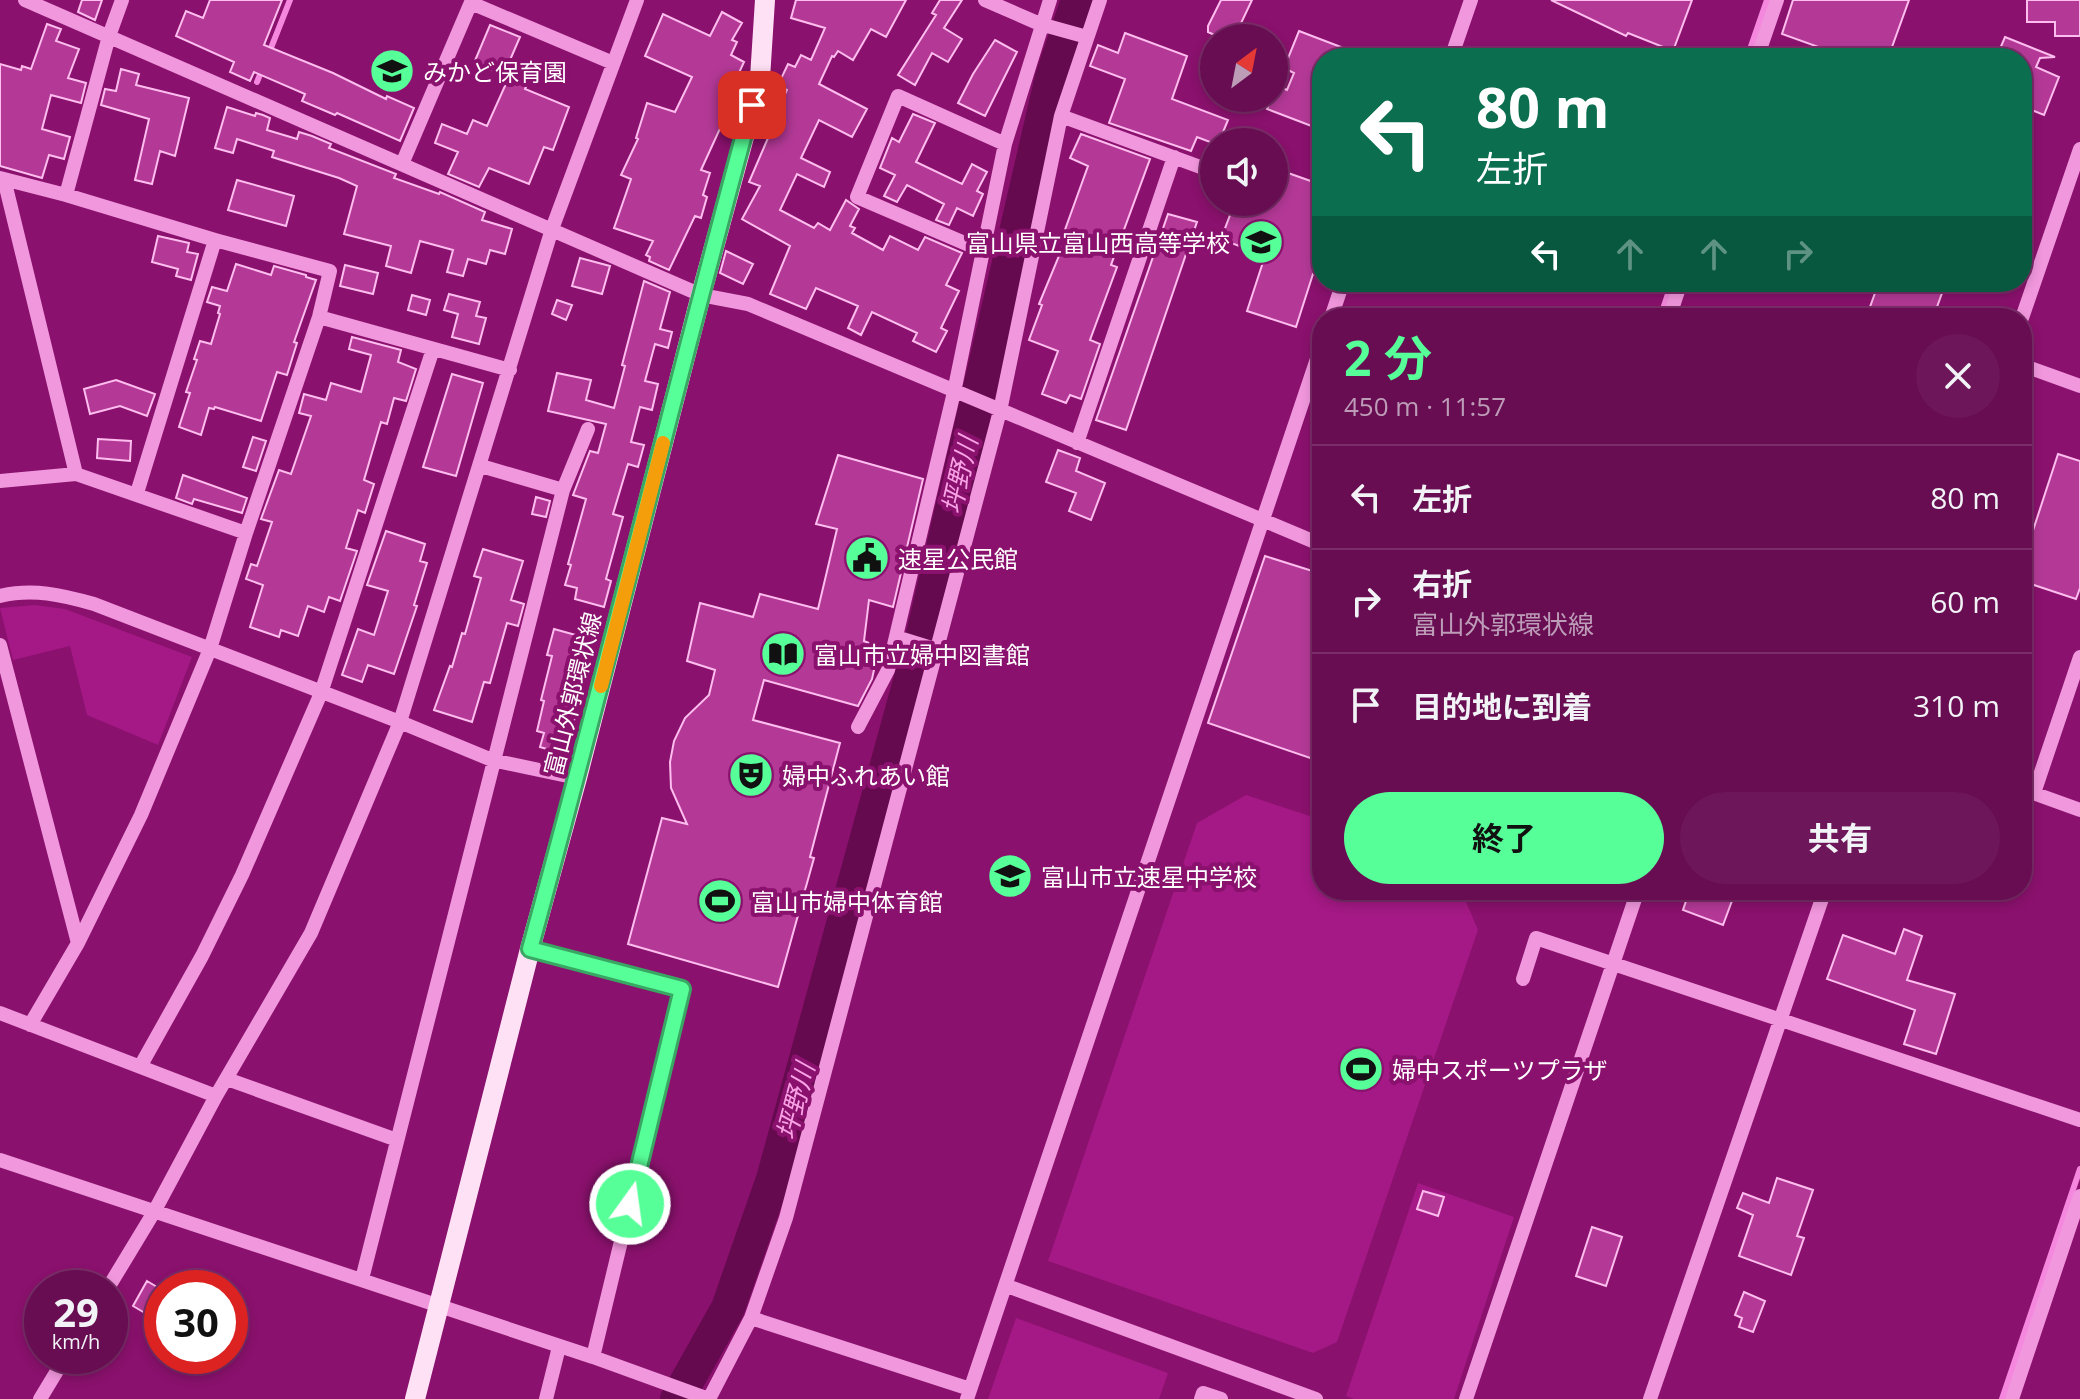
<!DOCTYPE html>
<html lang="ja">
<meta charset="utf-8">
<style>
body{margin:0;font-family:"Open Sans","Noto Sans JP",sans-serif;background:#6d1659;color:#f1f3f6;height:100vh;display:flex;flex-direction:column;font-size:30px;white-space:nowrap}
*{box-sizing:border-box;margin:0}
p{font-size:26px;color:#bd9cb8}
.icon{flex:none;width:44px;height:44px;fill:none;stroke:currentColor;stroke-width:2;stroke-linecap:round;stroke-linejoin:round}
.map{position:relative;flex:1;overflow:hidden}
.drawer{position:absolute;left:1312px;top:308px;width:720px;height:592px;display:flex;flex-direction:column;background:#680d52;border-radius:32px;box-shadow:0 4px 12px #0003,0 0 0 2px #7b2d69}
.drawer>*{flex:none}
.guide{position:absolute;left:1312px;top:48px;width:720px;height:244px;border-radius:32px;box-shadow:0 4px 12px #0003,0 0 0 2px #7b2d69;background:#0b6e4f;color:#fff;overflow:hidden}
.needle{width:52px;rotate:32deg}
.fabs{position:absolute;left:1200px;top:24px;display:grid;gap:16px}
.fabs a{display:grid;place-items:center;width:88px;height:88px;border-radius:50%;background:#680d52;box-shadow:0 4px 12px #0003,0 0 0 2px #7b2d69;font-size:40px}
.speed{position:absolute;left:24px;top:1270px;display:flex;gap:16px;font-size:40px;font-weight:700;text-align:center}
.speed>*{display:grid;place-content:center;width:104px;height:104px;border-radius:50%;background:#680d52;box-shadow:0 4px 12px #0003,0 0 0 2px #7b2d69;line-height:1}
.speed small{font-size:20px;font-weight:400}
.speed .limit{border:12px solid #d22;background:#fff;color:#111}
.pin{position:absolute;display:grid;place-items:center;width:68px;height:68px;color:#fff;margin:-34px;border-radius:16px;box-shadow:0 4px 12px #0006}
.me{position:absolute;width:88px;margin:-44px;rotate:14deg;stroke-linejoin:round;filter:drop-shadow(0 0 6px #0008)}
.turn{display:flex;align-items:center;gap:28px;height:168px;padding:0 32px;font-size:36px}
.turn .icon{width:104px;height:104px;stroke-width:2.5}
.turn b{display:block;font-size:56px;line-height:68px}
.lanes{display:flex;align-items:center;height:76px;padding:0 32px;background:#0003;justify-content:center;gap:40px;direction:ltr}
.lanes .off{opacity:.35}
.round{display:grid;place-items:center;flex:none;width:84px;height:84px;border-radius:42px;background:#6d1659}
.overview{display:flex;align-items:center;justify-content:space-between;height:136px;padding:0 32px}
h1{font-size:48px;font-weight:700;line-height:60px;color:#57ff98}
.action{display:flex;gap:16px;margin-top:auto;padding:16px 32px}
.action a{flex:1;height:92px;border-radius:48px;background:#57ff98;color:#111;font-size:32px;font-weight:700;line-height:92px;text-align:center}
.action a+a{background:#6d1659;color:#f1f3f6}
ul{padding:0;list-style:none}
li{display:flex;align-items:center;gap:24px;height:104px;padding:0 32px;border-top:2px solid #7b2d69}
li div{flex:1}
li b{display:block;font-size:30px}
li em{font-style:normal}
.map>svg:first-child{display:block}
</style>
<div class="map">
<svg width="2080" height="1399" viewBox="0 0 2080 1399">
<rect width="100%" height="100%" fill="#8a116d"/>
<path fill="#a41985" d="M35 605 65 609 192 657 158 745 87 715 70 646 13 660 0 608Z
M1246 795 1322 820V890H1461L1478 930 1337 1342 1313 1353 1048 1261 1197 823Z
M1418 1183 1514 1217 1454 1399H1354L1346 1396Z
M1016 1318 1168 1373 1159 1399H988Z"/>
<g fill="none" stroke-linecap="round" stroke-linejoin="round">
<path stroke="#f588de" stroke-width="6" d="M269 53 290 0
M1747 58 1767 0
M257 82 263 67
M1660 318 1672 282
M2002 1399 2080 1169"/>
<path stroke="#660a4f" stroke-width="34" d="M677 1399 728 1308 773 1179 923 634 1052 77 1078 0"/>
</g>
<path fill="#b43997" stroke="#fdbdee" stroke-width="2" d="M82 0H102L95 20 78 12Z
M210 0H282L264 45 333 73 386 99 387 96 414 108 400 141 337 113 335 115 302 101 305 94 254 72 250 81 230 72 234 62 176 36 186 11 203 18Z
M796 0H906L886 37 871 29 853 60 838 51 834 57 832 56 819 84 867 109 852 137 819 120 801 158 830 172 824 187 797 174 780 210 814 228 818 223 830 230 846 200 859 209 850 226 855 228 852 233 883 250 890 236 918 250 925 237 962 253 946 285 959 291 941 328 947 331 936 352 913 341 917 333 872 312 861 335 848 328 858 306 816 288 806 309 770 294 790 246 742 219 760 186 749 182 768 138 765 136 787 90 778 85 788 64 795 67 801 55 811 60 825 28 791 18Z
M940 0H962L944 28 962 39 948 62 932 53 915 85 898 75 936 15 932 13Z
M1221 0H1252L1234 38H1221L1208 32V26Z
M1551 0H1692L1673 51 1628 33 1626 36Z
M1793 0H1909L1888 58H1849L1782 34Z
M2027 0H2080V36H2055V22H2027Z
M722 12 742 23 732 40 737 42 731 55 744 62 727 99 737 104 727 124 723 122 701 170 710 173 703 195 707 197 701 218 695 216 669 270 649 261 650 257 646 255 653 241 614 228 631 179 621 175 638 139 636 138 647 103 675 112 692 77 645 56 663 14 710 36Z
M47 24 61 29 56 41 79 49 68 78 86 83 81 103 51 95 42 129 70 137 64 159 49 155 42 178 0 166V64L21 70 22 66 31 69Z
M490 25 520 37 510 60 533 70 525 89 569 107 553 150 544 147 529 184 489 168 479 187 448 174 458 152 435 143 442 124 467 134 473 120 487 126 509 77 474 63Z
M1299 31 1367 57 1322 58V130L1267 109 1277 86 1287 90 1294 73 1284 68Z
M1125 33 1187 56 1172 99 1228 120 1219 142H1210L1197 137 1191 151 1109 123 1125 79 1090 66 1098 45 1118 53Z
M2005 37 2055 57 2040 58 2036 67 2059 77 2044 115 2022 106V58H1996Z
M995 40 1017 52 985 116 958 103 973 74Z
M121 69 139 74 136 85 189 98 175 156 160 151 152 184 135 180 149 119 101 105 105 89 116 91Z
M227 107 255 116 256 113 263 115 270 118 267 130 297 139 299 132 312 136 331 144 329 148 396 174 394 178 439 194 440 192 485 212 482 220 512 229 505 254 490 250 486 264 468 259 463 276 447 272 453 250 420 241 411 273 386 266 391 246 344 234 357 186 339 178 272 157 274 151 237 139 233 153 215 148Z
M913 114 935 123 916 162 962 184 972 164 987 172 977 191 983 194 973 216 957 208 949 225 936 220 944 204 907 185 897 202 884 196 895 175 880 168 892 138 899 142Z
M1081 134 1150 159 1111 265 1117 267 1090 340 1100 344 1081 399 1070 395 1066 403 1042 394 1058 351 1029 340 1042 305 1039 304 1066 239 1062 238 1088 166 1070 158Z
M1274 168 1322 185V277L1313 274 1296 327 1247 311 1265 256 1221 239 1235 202H1274Z
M237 180 294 196 286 226 228 210Z
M1168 214 1197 222 1126 430 1096 420Z
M158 236 189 243 187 252 198 254 191 280 176 276 178 269 152 262Z
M726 251 753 264 743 284 720 273Z
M580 258 610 266 602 294 572 286Z
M236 264 271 275 274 266 306 275V277L316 280 294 342 297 343 287 375 277 372 261 421 215 407 214 409 209 408 201 435 179 427 190 393 186 392 197 360 194 359 200 341 211 344 220 314 218 313 220 306 207 302 212 287 227 291Z
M345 265 378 273 373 294 340 286Z
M644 281 670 292 660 329 672 332 668 348 655 344 645 381 658 384 652 410 640 407 631 442 644 445 638 467 628 464 613 514 623 517 606 579 611 581 604 607 575 599 577 588 565 585 571 565 568 564 586 499 573 495 590 451 598 453 606 424 548 411 557 373 591 380 586 400 614 408 625 366 622 365Z
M1879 282H1946L1933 318H1866Z
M449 294 480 302 476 316 486 318 479 344 452 337 458 314 444 310Z
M412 295 430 300 426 315 408 310Z
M557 300 572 305 566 320 552 314Z
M352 337 401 350 398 362 416 369 406 401 394 398 387 424 381 422 364 480 374 484 365 513 358 510 346 548 357 551 340 601 329 597 324 612 308 606 298 636 281 630 279 637 250 627 263 585 246 579 251 564 257 566 272 522 261 519 279 470 291 474 311 416 299 413 304 394 326 400 331 383 361 392 371 355 349 349Z
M452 374 483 383 456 476 423 467Z
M116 380 155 394 147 416 120 406 90 414 84 389Z
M253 437 266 441 256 471 243 467Z
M98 439 131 441 130 461 97 458Z
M1058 450 1080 458 1076 471 1105 483 1091 520 1069 511 1076 493 1046 482Z
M2058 454 2080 461V588L2076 599 2022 581V564Z
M838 455 923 479 893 607 869 600 864 641 879 647 872 679 858 706 764 680 753 720 840 743 810 857 814 858 778 987 628 944 662 818 687 824 671 788 670 762 674 741 685 718 709 695 715 670 687 661 700 603 753 617 760 594 818 609 837 529 816 524Z
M183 475 247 498 242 513 194 499 192 504 176 498Z
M536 497 550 501 546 517 532 514Z
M386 531 425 544 420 561 427 563 414 605 417 606 394 674 368 665 362 682 342 675 358 629 374 635 388 591 367 585Z
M483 549 523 561 511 600 524 604 518 626 507 623 490 683 484 682 472 722 434 710 450 666 452 667 462 633 465 634 481 578 474 576Z
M1265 556 1322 574V752L1319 761 1208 723Z
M554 629 590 639 572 713 576 714 564 754 540 747 544 733 537 731 544 701 541 700 552 656 547 655Z
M1660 890H1736L1723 925 1683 910 1686 901Z
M1904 929 1922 936 1907 980 1955 994 1936 1054 1904 1044 1915 1010 1827 979 1843 935 1895 954Z
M1777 1178 1813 1190 1797 1236 1804 1238 1791 1275 1739 1256 1753 1215 1737 1208 1743 1193 1769 1203Z
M1423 1191 1444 1197 1438 1216 1417 1209Z
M1592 1227 1622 1237 1606 1286 1576 1276Z
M147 1281 162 1290V1323L133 1306Z
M1744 1292 1765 1301 1753 1332 1739 1327 1742 1318 1735 1315Z"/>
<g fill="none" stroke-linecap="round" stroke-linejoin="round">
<path stroke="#f197dd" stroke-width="14" d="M25 0 701 295 748 304 1322 545
M985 0 1040 24 1087 37
M471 3 613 63
M1451 58 1471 0
M1757 58 1777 0
M1061 116 1214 172
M402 164 472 0
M0 178 66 195 215 240 330 271 319 317 246 533 210 649 141 815 78 943 30 1025
M4 179 76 474
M66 195 109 36 122 0
M983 251 857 197 898 96 1005 144
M319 317 510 370
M1331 318 1343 282
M1669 318 1681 282
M2022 318 2080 149
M2022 365 2080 386
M1077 443 1174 157
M481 466 563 490
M0 481 76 474 246 533
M137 493 215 240
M0 596C33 588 62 595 94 604L400 722 492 760 577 778
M896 637 938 650
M0 645 78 943
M858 727 888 670 954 392 1005 144 1050 0
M2022 789 2080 810
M2034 793 2080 657
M530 949 682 989 593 1357
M1523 979 1536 938 2080 1120
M0 1013 216 1096
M141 1065 202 956 242 875 321 693 433 349
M227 1079 397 1140
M0 1160 593 1357 709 1399
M362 1279 563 490 588 429
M1007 1286 1316 1399
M108 1288 154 1212 216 1096 311 933 400 722 552 229 637 0
M751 1318 970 1389
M40 1399 66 1356
M546 1399 559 1347
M709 1399 751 1318 786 1218 1000 411 1061 116 1100 0
M967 1399 1322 344
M1201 1399 1203 1393 1221 1399
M1466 1399 1638 890
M1650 1399 1825 890
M2012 1399 2080 1196"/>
<path stroke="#ffe1f6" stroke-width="20" d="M415 1399 530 949 577 778 701 295 760 78 765 0"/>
</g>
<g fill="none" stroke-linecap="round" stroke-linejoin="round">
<g stroke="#39a663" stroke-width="20">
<path id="route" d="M630 1204 682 989 530 949C607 669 675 386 752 105"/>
</g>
<use href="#route" stroke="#57ff98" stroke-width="14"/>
<path stroke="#f59e0b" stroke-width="14" d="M601 686 663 443"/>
</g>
<defs>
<g id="school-disc" transform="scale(2.3)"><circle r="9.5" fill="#57ff98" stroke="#8a116d"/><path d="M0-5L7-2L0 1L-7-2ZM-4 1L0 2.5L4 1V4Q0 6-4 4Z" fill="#111"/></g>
<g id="civic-disc" transform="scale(2.3)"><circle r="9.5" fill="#57ff98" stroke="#8a116d"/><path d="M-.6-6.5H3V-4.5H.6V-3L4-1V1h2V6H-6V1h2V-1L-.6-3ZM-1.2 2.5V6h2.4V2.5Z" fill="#111"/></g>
<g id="library-disc" transform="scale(2.3)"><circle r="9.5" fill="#57ff98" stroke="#8a116d"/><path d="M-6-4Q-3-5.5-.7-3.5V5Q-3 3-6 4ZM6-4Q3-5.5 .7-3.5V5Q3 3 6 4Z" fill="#111"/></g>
<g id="theatre-disc" transform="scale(2.3)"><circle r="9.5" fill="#57ff98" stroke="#8a116d"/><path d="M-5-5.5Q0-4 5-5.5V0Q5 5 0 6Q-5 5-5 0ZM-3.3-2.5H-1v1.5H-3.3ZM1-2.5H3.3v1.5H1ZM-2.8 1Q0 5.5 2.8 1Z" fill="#111"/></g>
<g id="stadium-disc" transform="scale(2.3)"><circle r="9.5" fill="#57ff98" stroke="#8a116d"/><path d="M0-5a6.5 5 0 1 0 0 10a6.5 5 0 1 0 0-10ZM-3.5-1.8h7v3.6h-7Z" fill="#111"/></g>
</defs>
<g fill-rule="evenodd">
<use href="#school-disc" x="392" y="71"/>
<use href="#school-disc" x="1261" y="242"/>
<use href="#civic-disc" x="867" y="558"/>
<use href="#library-disc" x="783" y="654"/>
<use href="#theatre-disc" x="751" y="775"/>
<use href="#school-disc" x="1010" y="876"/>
<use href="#stadium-disc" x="720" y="901"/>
<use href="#stadium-disc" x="1361" y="1069"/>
</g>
<g text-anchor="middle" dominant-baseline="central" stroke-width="8" stroke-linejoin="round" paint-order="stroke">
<g font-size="24" fill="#fff" stroke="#8a116d" text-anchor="start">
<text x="423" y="71">みかど保育園</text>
<text x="1230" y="242" text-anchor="end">富山県立富山西高等学校</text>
<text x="898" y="558">速星公民館</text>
<text x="814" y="654">富山市立婦中図書館</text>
<text x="782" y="775">婦中ふれあい館</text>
<text x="1041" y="876">富山市立速星中学校</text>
<text x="751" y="901">富山市婦中体育館</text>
<text x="1392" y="1069">婦中スポーツプラザ</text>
</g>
<g font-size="24" fill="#fff" stroke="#8a116d">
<text transform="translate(572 694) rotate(-76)">富山外郭環状線</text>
</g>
<g font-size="26" font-style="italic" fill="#f9a2e6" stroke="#8a116d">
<text transform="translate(959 475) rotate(-77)">坪野川</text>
<text transform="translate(795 1101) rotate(-75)">坪野川</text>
</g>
</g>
</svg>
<div class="fabs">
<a><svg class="needle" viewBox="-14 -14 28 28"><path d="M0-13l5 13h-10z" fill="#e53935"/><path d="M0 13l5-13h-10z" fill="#bd9cb8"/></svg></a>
<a><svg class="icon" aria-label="sound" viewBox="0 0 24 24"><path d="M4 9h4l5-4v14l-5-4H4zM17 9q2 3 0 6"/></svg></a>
</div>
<div class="speed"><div>29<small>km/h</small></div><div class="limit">30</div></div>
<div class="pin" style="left:752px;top:105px;background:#d93025"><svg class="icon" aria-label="arrive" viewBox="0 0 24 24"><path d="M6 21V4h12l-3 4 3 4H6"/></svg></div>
<svg class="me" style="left:630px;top:1204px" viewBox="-20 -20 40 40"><circle r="17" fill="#57ff98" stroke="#fff" stroke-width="3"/><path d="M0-11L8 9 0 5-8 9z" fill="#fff"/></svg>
<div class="guide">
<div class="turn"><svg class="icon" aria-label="left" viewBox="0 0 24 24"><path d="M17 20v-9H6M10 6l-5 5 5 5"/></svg><div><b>80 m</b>左折</div></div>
<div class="lanes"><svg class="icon" aria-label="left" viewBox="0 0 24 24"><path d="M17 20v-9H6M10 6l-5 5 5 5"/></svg><svg class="icon off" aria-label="ahead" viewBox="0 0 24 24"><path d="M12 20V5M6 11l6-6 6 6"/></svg><svg class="icon off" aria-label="ahead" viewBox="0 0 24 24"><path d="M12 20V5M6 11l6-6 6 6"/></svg><svg class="icon off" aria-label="right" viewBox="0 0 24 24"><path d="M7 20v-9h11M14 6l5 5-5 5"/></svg></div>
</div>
<section class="drawer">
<div class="overview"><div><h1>2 分</h1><p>450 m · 11:57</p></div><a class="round"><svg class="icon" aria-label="close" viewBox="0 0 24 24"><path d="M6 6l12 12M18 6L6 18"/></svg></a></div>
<ul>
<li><svg class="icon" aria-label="left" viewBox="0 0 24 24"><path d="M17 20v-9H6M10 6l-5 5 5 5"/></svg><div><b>左折</b></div><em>80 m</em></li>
<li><svg class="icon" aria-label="right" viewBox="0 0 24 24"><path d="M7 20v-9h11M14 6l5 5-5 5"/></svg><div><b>右折</b><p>富山外郭環状線</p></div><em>60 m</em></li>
<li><svg class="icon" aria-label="arrive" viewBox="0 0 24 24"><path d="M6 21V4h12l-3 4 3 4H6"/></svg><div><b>目的地に到着</b></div><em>310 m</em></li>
</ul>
<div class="action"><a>終了</a><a>共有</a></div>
</section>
</div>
